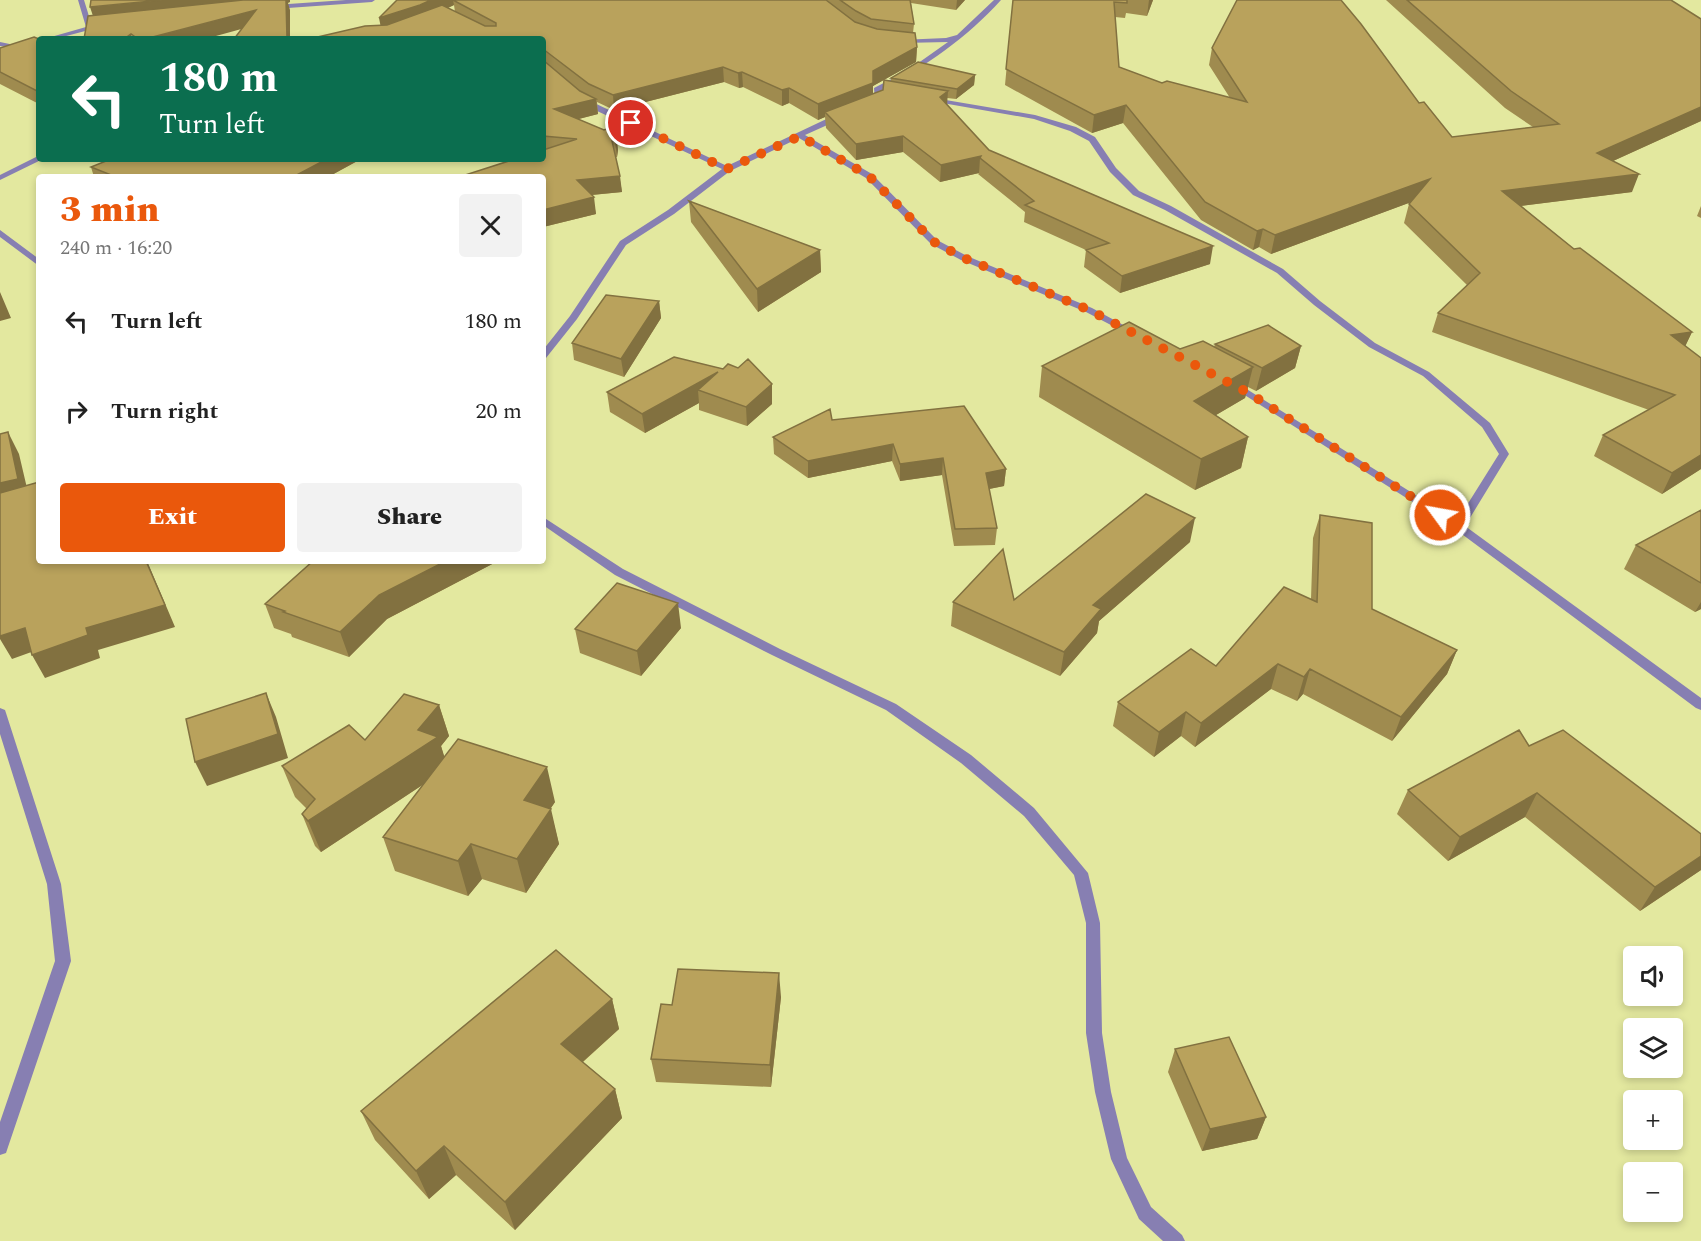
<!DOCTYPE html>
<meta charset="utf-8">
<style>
body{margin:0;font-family:Spectral,serif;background:#f2f2f2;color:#222;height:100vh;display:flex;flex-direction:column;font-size:22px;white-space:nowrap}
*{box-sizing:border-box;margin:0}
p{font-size:20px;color:#767676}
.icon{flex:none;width:33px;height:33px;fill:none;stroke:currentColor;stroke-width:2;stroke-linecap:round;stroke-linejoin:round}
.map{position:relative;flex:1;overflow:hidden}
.panel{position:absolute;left:36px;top:174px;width:510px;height:390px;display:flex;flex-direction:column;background:#fff;border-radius:6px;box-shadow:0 3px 9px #0003}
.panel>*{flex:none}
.top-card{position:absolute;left:36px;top:36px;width:510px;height:126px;border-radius:6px;box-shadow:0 3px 9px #0003;background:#0b6e4f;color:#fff;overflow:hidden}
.fabs{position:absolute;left:1623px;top:946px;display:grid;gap:12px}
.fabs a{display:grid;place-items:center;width:60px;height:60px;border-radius:6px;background:#fff;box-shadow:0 3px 9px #0003;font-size:30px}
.pin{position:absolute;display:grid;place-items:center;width:51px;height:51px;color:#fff;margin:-26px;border:3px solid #fff;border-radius:50%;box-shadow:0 2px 6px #0007}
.me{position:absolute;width:66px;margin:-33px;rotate:302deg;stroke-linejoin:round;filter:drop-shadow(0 0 4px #0008)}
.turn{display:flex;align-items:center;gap:21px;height:126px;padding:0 24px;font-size:27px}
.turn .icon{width:78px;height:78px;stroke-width:2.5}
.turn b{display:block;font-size:42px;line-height:51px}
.round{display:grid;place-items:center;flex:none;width:63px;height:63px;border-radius:6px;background:#f2f2f2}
.overview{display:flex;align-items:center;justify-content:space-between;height:102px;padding:0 24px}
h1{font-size:36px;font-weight:800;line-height:45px;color:#ea580c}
.primary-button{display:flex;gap:12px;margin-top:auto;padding:12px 24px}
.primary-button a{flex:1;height:69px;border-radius:6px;background:#ea580c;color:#fff;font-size:24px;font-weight:800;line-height:69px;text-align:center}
.primary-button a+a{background:#f2f2f2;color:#222}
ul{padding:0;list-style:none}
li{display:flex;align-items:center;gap:18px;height:90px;padding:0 24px}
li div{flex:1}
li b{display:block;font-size:22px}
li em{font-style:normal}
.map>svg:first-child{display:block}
</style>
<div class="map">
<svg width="1701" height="1241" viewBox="0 0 1701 1241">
<rect width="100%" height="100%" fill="#e3e89f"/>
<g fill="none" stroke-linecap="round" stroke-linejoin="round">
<path fill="#877fb2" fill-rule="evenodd" d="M78 0H84L92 26 104 24V26L55 39H44L86 27Z
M346 0H375L372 2 274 9 271 7 274 5Z
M994 0H1001C967 38 925 66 881 91L883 101 877 105H871V101L875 100 874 88 907 71 948 42 902 43 900 42V40L946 38 957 35Z
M0 42 24 47 21 49 0 46Z
M928 97 1035 115 1076 127 1095 137 1116 168 1139 191 1171 206 1283 269 1320 301 1375 343 1429 372 1490 423 1509 454 1465 526 1701 698V710L1696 708 1455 529 1229 385 1231 383H1237L1457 521 1499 454 1482 427 1423 376 1369 347 1314 305 1277 273 1165 210 1133 195 1110 172 1089 141 1070 131 1034 119 931 101 927 99Z
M582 100H588L727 166 837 114H843V118L805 135 872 174 937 240 967 256 1092 308 1138 333 1133 336 1130 335 1086 312 961 260 931 244 866 178 799 138 730 171 674 214 626 245 577 319 546 358 543 359V350L570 316 620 241 668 210 722 169 582 104Z
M36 157 43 159 0 180V175Z
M0 230 39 259V266L0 237Z
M543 517 623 569 780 649 896 704 971 755 1034 808 1088 873 1100 923 1102 1033 1111 1092 1127 1158 1151 1207 1182 1235 1185 1241H1163L1139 1219 1111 1159 1095 1092 1086 1033V923L1074 875 1024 816 961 763 886 710 772 655 615 575 543 525Z
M0 708 5 710 6 713 61 884 71 961 8 1147 6 1153 0 1155V1122L55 961 47 884 0 734Z"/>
</g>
<path fill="#9f8b4f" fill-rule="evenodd" d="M397 0H965L956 10 911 3 914 24 913 33 917 47 916 62 873 86V94L883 90 891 82V78L975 75 974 85 956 99 947 98V105L989 150 1210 264 1120 293 1084 267 1086 250 1024 222 1025 212 978 174 979 173 940 182 903 152 856 160 826 128 825 117 818 120 789 103 782 106 743 87 739 88 724 82 614 110 597 102 598 114 578 119 616 135 618 150 617 157H616L622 192 592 195 596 214 543 227V39L381 25ZM454 5 455 12 448 8Z
M1013 0H1153L1147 16 1126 13 1125 18 1115 17 1119 67 1162 83 1230 98 1209 65 1212 48 1419 103 1452 137 1533 127 1505 108 1386 0H1671L1701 121 1613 161 1632 192 1521 206 1574 249 1692 332 1685 346 1701 469 1662 494 1594 456 1603 435 1649 410 1432 332 1438 313 1467 285 1404 223 1409 204 1411 202 1271 254 1259 247 1253 250 1201 220 1123 123 1092 133 1005 85Z
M39 39V104L0 84V48Z
M111 159H361L328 177H94L91 167Z
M689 201 820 250 821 272 758 312 691 222Z
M1701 206V218L1697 216Z
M659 301 661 318 624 377 574 360 572 343Z
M1215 344 1301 346 1295 368 1256 391 1248 387 1245 398 1216 415 1248 437 1241 468 1195 490 1039 397 1042 366 1180 349 1214 347Z
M772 384V404L747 426 699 410V403L645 433 610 412 607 392Z
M832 420 1006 469 1004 486 989 489 997 528 995 545 954 546 942 475 900 481 892 461 808 478 774 454 773 437Z
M1701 510V609L1695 612 1624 569 1636 545Z
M1320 515 1372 609 1457 650 1447 674 1392 741 1303 694 1297 701 1271 689 1195 747 1181 736 1154 757 1113 726 1118 702 1216 666 1311 599 1313 538Z
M1190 542 1099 621 1097 633 1060 676 951 626 953 602 1014 600Z
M313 561H495L496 562 387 619 349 657 292 637 291 634 274 628 265 604Z
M681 628 641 676 580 653 575 629Z
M439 705 449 736 441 746 444 757 555 802 550 809 559 844 526 893 482 879 468 896 395 871 383 837 424 784 321 852 315 846 302 814 307 809 295 797 282 766 365 740Z
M1529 746 1701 870 1640 911 1525 817 1448 861 1397 814 1408 790Z
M781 997 771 1087 656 1082 651 1059 672 1005Z
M612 999 619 1029 583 1062 615 1089 622 1118 515 1230 456 1175 429 1199 375 1140 361 1111Z
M1175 1049 1266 1117 1257 1139 1202 1151 1168 1072Z"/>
<path fill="#827140" d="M162 0H290V2L288 3 290 10V39H287L286 3 95 22 90 7Z
M431 0H453L454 5 423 19 382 33 379 18Z
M957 0H965L956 10Z
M1149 0H1153L1147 16Z
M256 10 260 24 205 39H145Z
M131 34 133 39H124Z
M917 47 916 62 873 86V98L825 112V117L818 120V104L873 71Z
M723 67 724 82 614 110 613 95Z
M742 72 743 87 739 88 738 73Z
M975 75 974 85 956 99 957 89Z
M789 88V103L782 106V90Z
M948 91 947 106 940 97Z
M596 99 598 114 556 125 554 109Z
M1126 105 1123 123 1092 133 1094 115Z
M1701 107V121L1591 171 1597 153Z
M616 135 618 150 617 157 615 141Z
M903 136V152L856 160V144Z
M981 156 980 158 979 173 940 182 941 165Z
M327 159H361L328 177H293Z
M1639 174 1632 192 1496 209 1502 191Z
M620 176 622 192 580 196 577 180Z
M1430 179 1425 197 1271 254 1275 235Z
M594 197 596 214 543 227V210Z
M1263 229 1259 247 1253 250 1257 231Z
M1213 246 1210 264 1120 293 1122 276Z
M820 250 821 272 758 312 757 289Z
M0 292 11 318 0 321Z
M659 301 661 318 624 377 621 359Z
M1692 332 1683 351 1671 335Z
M1301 346 1295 368 1256 391 1262 368Z
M1253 367 1245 398 1187 432 1194 401Z
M718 372 698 390 699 403 645 433 642 414Z
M772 384V404L747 426 746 407Z
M8 432 19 454 30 501 0 509V483Z
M1248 437 1241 468 1195 490 1201 459Z
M893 444 892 461 808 478V461Z
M1701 455V469L1662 494 1672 473Z
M943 458 942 475 900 481V464Z
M1006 469 1004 486 984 490 986 473Z
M1195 518 1190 542 1099 621 1097 633 1060 676 1064 652 1093 605Z
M147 561 175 627 98 650 100 658 45 678 32 655 86 628Z
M446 561H495L496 562 387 619 349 657 340 632 379 595Z
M1701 602V609L1695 612Z
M678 603 681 628 641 676 637 651Z
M25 628 37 650 12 659 0 639V636Z
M1457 650 1447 674 1392 741 1401 717Z
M1278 664 1271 689 1195 747 1201 723Z
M1310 669 1303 694 1297 701 1304 677Z
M266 693 276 717 288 758 207 786 195 762Z
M439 705 449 736 441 746 448 768 321 852 308 821 418 730Z
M1186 712 1181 736 1154 757 1159 732Z
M547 767 555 802 533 835 524 800Z
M1537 793 1525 817 1448 861 1460 837Z
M551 809 559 844 526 893 517 859Z
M471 844 482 879 468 896 458 861Z
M1701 856V870L1640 911 1655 887Z
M779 973 781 997 771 1087 770 1065Z
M612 999 619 1029 569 1074 561 1044Z
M615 1089 622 1118 515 1230 505 1202Z
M1266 1117 1257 1139 1202 1151 1210 1129Z
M444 1146 456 1175 429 1199 416 1171Z"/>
<path fill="#b9a25c" stroke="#827140" stroke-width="1.5" d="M91 0H162L90 7Z
M243 0H286L287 39H234L256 10 145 39H138L131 34 124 39H84L88 16Z
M397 0H431L420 5 379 18Z
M453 0H826L855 22 877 29 915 33 917 47 873 71V83L818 104 789 88 782 90 742 72 738 73 723 67 613 95 589 84 543 49V39H309L365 26 387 25 442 5 485 26H496V23Z
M840 0H910L914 24 871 19 856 11Z
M1013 0H1127V3L1114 2 1119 67 1162 83 1167 81 1247 102 1212 48 1237 0H1341L1361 24 1419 103 1424 102 1452 137 1559 124 1511 91 1407 0H1671L1701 19V107L1597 153 1639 174 1502 191 1574 249 1580 248 1692 332 1671 335 1701 358V455L1672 473 1603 435 1675 395 1438 313 1480 273 1409 204 1430 179 1275 235 1263 229 1257 231 1205 202 1126 105 1094 115 1006 69Z
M34 37 39 39V92L0 72V48Z
M543 60 580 91 596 99 554 109 604 130 609 128 610 132 616 135 615 141H612L620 176 577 180 594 197 543 210V177H462V176L515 159H543V150L577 139 543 136Z
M918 62 975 75 957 89 891 78Z
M884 80 948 91 940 97 989 150 1213 246 1122 276 1086 250 1109 243 1025 205 1034 201 980 158 981 156 941 165 903 136 856 144 825 112 883 90Z
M111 159H327L293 177H116L91 167Z
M689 201 820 250 757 289Z
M606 295 659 301 621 359 572 343Z
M1129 322 1180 349 1203 341 1253 367 1194 401 1248 437 1201 459 1042 366Z
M1268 325 1301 346 1262 368 1215 344Z
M674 357 723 369 728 364 738 368 748 359 772 384 746 407 698 390 718 372 642 414 607 392Z
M964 406 1006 469 986 473 997 528 955 529 943 458 900 464 893 444 808 461 773 437 830 409 832 420Z
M8 432 18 479 0 483V434Z
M39 482V561H146L165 605 86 628 88 635 32 655 25 628 0 636V493Z
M1146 494 1195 518 1093 605 1101 609 1064 652 953 602 1003 549 1014 600Z
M1701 510V583L1636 545Z
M1320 515 1372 523V609L1457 650 1401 717 1310 669 1304 677 1278 664 1201 723 1186 712 1159 732 1118 702 1191 649 1216 666 1284 587 1317 602Z
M313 561H446L379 595 340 632 283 612 285 611 265 604Z
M617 583 678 603 637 651 575 629Z
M266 693 278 734 195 762 186 719Z
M404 694 439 705 418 730 438 737 308 821 302 814 315 799 282 766 349 725 365 740Z
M1519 730 1529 746 1563 730 1701 834V856L1655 887 1537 793 1460 837 1408 790Z
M458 739 547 767 524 800 551 809 517 859 471 844 458 861 383 837Z
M556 950 612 999 561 1044 615 1089 505 1202 444 1146 416 1171 361 1111Z
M678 969 779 973 770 1065 651 1059 661 1004 672 1005Z
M1229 1037 1266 1117 1210 1129 1175 1049Z"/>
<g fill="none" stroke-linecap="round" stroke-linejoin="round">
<path stroke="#ea580c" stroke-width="10" stroke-dasharray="0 18" d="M631 123 727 169 800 136 869 176 934 242 964 258 1089 310 1247 392 1440 515"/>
</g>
</svg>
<div class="fabs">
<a><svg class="icon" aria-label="sound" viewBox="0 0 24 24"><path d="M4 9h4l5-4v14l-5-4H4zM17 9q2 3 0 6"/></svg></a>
<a><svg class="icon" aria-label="layers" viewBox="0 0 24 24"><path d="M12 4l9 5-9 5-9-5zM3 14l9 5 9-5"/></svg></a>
<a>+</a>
<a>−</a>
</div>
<div class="pin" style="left:631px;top:123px;background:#d93025"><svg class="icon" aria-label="arrive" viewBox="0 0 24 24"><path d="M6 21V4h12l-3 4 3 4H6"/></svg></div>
<svg class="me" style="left:1440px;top:515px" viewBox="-20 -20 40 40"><circle r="17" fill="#ea580c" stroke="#fff" stroke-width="3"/><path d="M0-11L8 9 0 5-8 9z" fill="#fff"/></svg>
<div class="top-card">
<div class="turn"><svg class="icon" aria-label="left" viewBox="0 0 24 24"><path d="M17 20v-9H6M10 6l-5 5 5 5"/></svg><div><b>180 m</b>Turn left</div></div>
</div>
<section class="panel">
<div class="overview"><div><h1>3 min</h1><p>240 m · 16:20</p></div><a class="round"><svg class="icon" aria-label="close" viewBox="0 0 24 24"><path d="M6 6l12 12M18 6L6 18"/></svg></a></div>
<ul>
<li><svg class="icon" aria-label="left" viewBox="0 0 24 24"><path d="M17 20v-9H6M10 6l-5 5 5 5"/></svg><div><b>Turn left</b></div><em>180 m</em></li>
<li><svg class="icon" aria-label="right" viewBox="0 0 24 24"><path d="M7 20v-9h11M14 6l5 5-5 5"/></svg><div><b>Turn right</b></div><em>20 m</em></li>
</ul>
<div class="primary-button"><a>Exit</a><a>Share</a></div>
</section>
</div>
